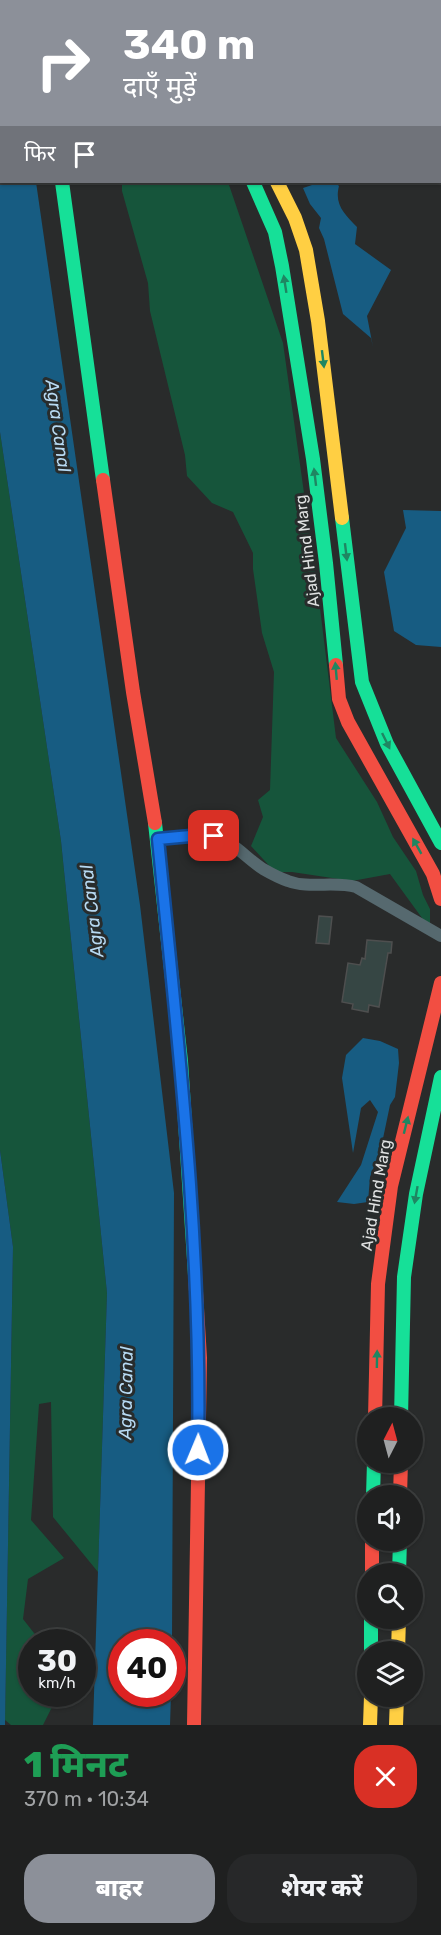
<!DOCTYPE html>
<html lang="hi">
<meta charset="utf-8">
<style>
body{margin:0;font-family:Rubik,"Noto Sans Devanagari",sans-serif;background:#272829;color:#f1f3f6;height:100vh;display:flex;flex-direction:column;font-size:22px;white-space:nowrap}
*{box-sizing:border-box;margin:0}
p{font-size:20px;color:#a1a3a5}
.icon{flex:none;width:33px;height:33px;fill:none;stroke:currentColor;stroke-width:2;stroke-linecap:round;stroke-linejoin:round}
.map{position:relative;height:1725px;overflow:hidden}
.details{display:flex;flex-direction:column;background:#1f2020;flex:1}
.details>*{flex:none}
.top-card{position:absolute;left:0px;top:0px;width:441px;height:183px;box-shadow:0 2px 4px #0004,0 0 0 2px #3c3e3e;background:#8c9099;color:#fff;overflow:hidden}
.needle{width:39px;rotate:6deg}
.controls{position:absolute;left:357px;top:1407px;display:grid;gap:12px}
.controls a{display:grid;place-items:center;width:66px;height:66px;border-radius:50%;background:#1f2020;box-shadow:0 2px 4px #0004,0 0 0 2px #3c3e3e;font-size:30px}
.speed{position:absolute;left:18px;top:1629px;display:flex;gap:12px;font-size:30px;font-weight:700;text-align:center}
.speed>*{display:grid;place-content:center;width:78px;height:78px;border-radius:50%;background:#1f2020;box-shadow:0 2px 4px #0004,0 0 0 2px #3c3e3e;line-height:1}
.speed small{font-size:15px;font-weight:400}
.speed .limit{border:9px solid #d22;background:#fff;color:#111}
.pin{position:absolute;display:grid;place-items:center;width:51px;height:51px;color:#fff;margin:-26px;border-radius:12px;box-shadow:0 3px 9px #0006}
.me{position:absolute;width:66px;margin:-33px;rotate:1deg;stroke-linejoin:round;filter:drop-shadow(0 0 4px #0008)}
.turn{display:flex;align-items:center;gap:21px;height:126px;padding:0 24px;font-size:27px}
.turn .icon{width:78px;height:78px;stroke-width:2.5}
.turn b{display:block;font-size:42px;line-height:51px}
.then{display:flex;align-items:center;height:57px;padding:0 24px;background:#0003;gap:12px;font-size:22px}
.round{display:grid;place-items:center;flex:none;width:63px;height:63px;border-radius:24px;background:#272829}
.head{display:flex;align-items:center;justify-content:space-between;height:102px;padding:0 24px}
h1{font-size:36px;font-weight:800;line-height:45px;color:#1e9e55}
.cta{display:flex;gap:12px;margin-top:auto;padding:12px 24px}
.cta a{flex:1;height:69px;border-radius:24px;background:#8c9099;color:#fff;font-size:24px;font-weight:800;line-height:69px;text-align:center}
.cta a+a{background:#272829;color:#f1f3f6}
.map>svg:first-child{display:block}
</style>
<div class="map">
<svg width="441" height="1725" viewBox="0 0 441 1725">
<rect width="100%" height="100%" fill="#292b2b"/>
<path fill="#16553b" d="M122 182H228L283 343 319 600 336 738 377 802 393 837 416 871 423 895 430 909V929L390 874 352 881 292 872H275L251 846 263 817 258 800 270 790 274 672 262 633 253 569V553L233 512 212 503 187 476 185 455 150 311 148 283 122 191Z
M0 432 61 841 107 1293 98 1572 53 1517 51 1402 39 1404 31 1520 64 1558 28 1579 23 1619 41 1642H32V1694H53L52 1707 43 1725H11L5 1720 13 1247 0 1150Z"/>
<path fill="#175c82" d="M0 0 10 1 2 2V182H36L140 905 174 1193 172 1642H122V1694H171L170 1725H93L107 1293 61 841 0 432Z
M321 182H335L339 186C334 205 345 214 357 227L355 244 391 270 367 316 373 347 371 338 343 314 324 239 319 228 321 218 310 204 303 188Z
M403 510 441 511V647L416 645 394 631 384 572 406 528Z
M363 1038 380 1041 398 1049 399 1063 395 1097 390 1105 381 1148 370 1177 368 1202 354 1204 337 1202 361 1165 378 1112 370 1100 361 1108 353 1153 342 1078 346 1055Z
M0 1150 13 1247 5 1725H0Z"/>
<path fill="#364644" stroke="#4e4f4f" stroke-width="1.5" d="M319 916 332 917 329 944 316 943Z
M367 940 392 942 391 953H388L379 1007 369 1005 368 1012 352 1009 353 1004 342 1002 348 963 360 965 362 958 365 959Z"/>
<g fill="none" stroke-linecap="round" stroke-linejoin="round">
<path stroke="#56696f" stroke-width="12" d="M440 123H441
M158 839C175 838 195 833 213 836 232 840 247 859 263 869 270 873 279 878 288 881 309 889 334 881 356 887L441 936"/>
<path stroke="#16e098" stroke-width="14" d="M62 182 103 480
M253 182 275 232 282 266 313 459 326 563 336 665
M342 518 362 682 387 744 441 843
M155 823 181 1061 195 1275
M401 1418 404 1277 416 1194 441 1077
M373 1496 374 1462
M399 1574 400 1540
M371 1618V1652"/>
<path stroke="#ffcf43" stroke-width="14" d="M36 0 37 2
M189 0 190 2
M223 0 224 2
M277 182 295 218 306 250 318 321 342 518
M398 1652 399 1618
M370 1725 371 1696
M396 1725 397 1696"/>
<path stroke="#f24e42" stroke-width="14" d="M103 480 133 692 155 823
M336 665 339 699 348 722 433 874 441 899
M375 1418 378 1284 391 1186 441 983
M400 1496 401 1462
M372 1540V1574
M194 1725 200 1358 195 1275"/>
</g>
<defs><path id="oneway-solid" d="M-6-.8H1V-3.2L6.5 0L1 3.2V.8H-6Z" transform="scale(1.5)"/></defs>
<g fill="#1f8662">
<use href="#oneway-solid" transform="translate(285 284) rotate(-99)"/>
<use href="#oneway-solid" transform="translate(323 359) rotate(83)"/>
<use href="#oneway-solid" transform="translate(315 477) rotate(-97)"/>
<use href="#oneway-solid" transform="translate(346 552) rotate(83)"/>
<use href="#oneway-solid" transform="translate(336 671) rotate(-95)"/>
<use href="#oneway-solid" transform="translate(386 741) rotate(64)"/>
<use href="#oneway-solid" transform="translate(417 846) rotate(-119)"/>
<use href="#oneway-solid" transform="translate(406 1125) rotate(-76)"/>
<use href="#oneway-solid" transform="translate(416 1195) rotate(100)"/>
<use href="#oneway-solid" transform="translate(377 1359) rotate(-89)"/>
</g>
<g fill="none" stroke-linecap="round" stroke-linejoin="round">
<g stroke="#114b97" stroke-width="15">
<path id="route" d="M198 1450C202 1246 178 1042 158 839L201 835 214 836"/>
</g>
<use href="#route" stroke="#1a73e8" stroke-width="10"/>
</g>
<g text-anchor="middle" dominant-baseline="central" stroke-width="6" stroke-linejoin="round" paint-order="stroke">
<g font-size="16" fill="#dfe1e1" stroke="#282c2c">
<text transform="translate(307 551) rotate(-97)">Ajad Hind Marg</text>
<text transform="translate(376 1195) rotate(-80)">Ajad Hind Marg</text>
</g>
<g font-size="18" font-style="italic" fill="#b7daf3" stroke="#282c2c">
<text transform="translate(58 426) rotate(82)">Agra Canal</text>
<text transform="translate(92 911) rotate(-97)">Agra Canal</text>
<text transform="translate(126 1393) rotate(-89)">Agra Canal</text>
</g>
</g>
</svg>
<div class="controls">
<a><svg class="needle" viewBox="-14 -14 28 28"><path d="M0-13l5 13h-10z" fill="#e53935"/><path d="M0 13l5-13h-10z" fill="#a1a3a5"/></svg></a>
<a><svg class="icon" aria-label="sound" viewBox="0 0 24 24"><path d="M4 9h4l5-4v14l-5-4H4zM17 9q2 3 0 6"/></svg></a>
<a><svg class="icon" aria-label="search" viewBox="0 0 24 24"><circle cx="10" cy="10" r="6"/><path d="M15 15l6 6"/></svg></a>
<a><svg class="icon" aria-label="layers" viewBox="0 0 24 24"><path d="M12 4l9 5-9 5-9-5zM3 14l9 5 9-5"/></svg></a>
</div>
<div class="speed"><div>30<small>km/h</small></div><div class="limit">40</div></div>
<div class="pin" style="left:214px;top:836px;background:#d93025"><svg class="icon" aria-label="arrive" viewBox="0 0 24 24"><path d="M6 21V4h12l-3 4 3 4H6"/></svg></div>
<svg class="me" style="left:198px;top:1450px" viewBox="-20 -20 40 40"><circle r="17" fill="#1a73e8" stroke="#fff" stroke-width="3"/><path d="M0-11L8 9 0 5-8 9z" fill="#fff"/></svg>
<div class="top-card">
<div class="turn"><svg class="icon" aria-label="right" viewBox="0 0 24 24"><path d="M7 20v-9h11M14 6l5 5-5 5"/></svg><div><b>340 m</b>दाएँ मुड़ें</div></div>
<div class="then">फिर<svg class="icon" aria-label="arrive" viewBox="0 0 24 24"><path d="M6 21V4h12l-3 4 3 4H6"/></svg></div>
</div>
</div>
<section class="details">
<div class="head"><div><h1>1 मिनट</h1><p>370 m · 10:34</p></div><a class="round" style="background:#d93025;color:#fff"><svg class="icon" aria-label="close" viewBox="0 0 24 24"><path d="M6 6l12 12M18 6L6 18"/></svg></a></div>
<div class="cta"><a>बाहर</a><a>शेयर करें</a></div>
</section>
